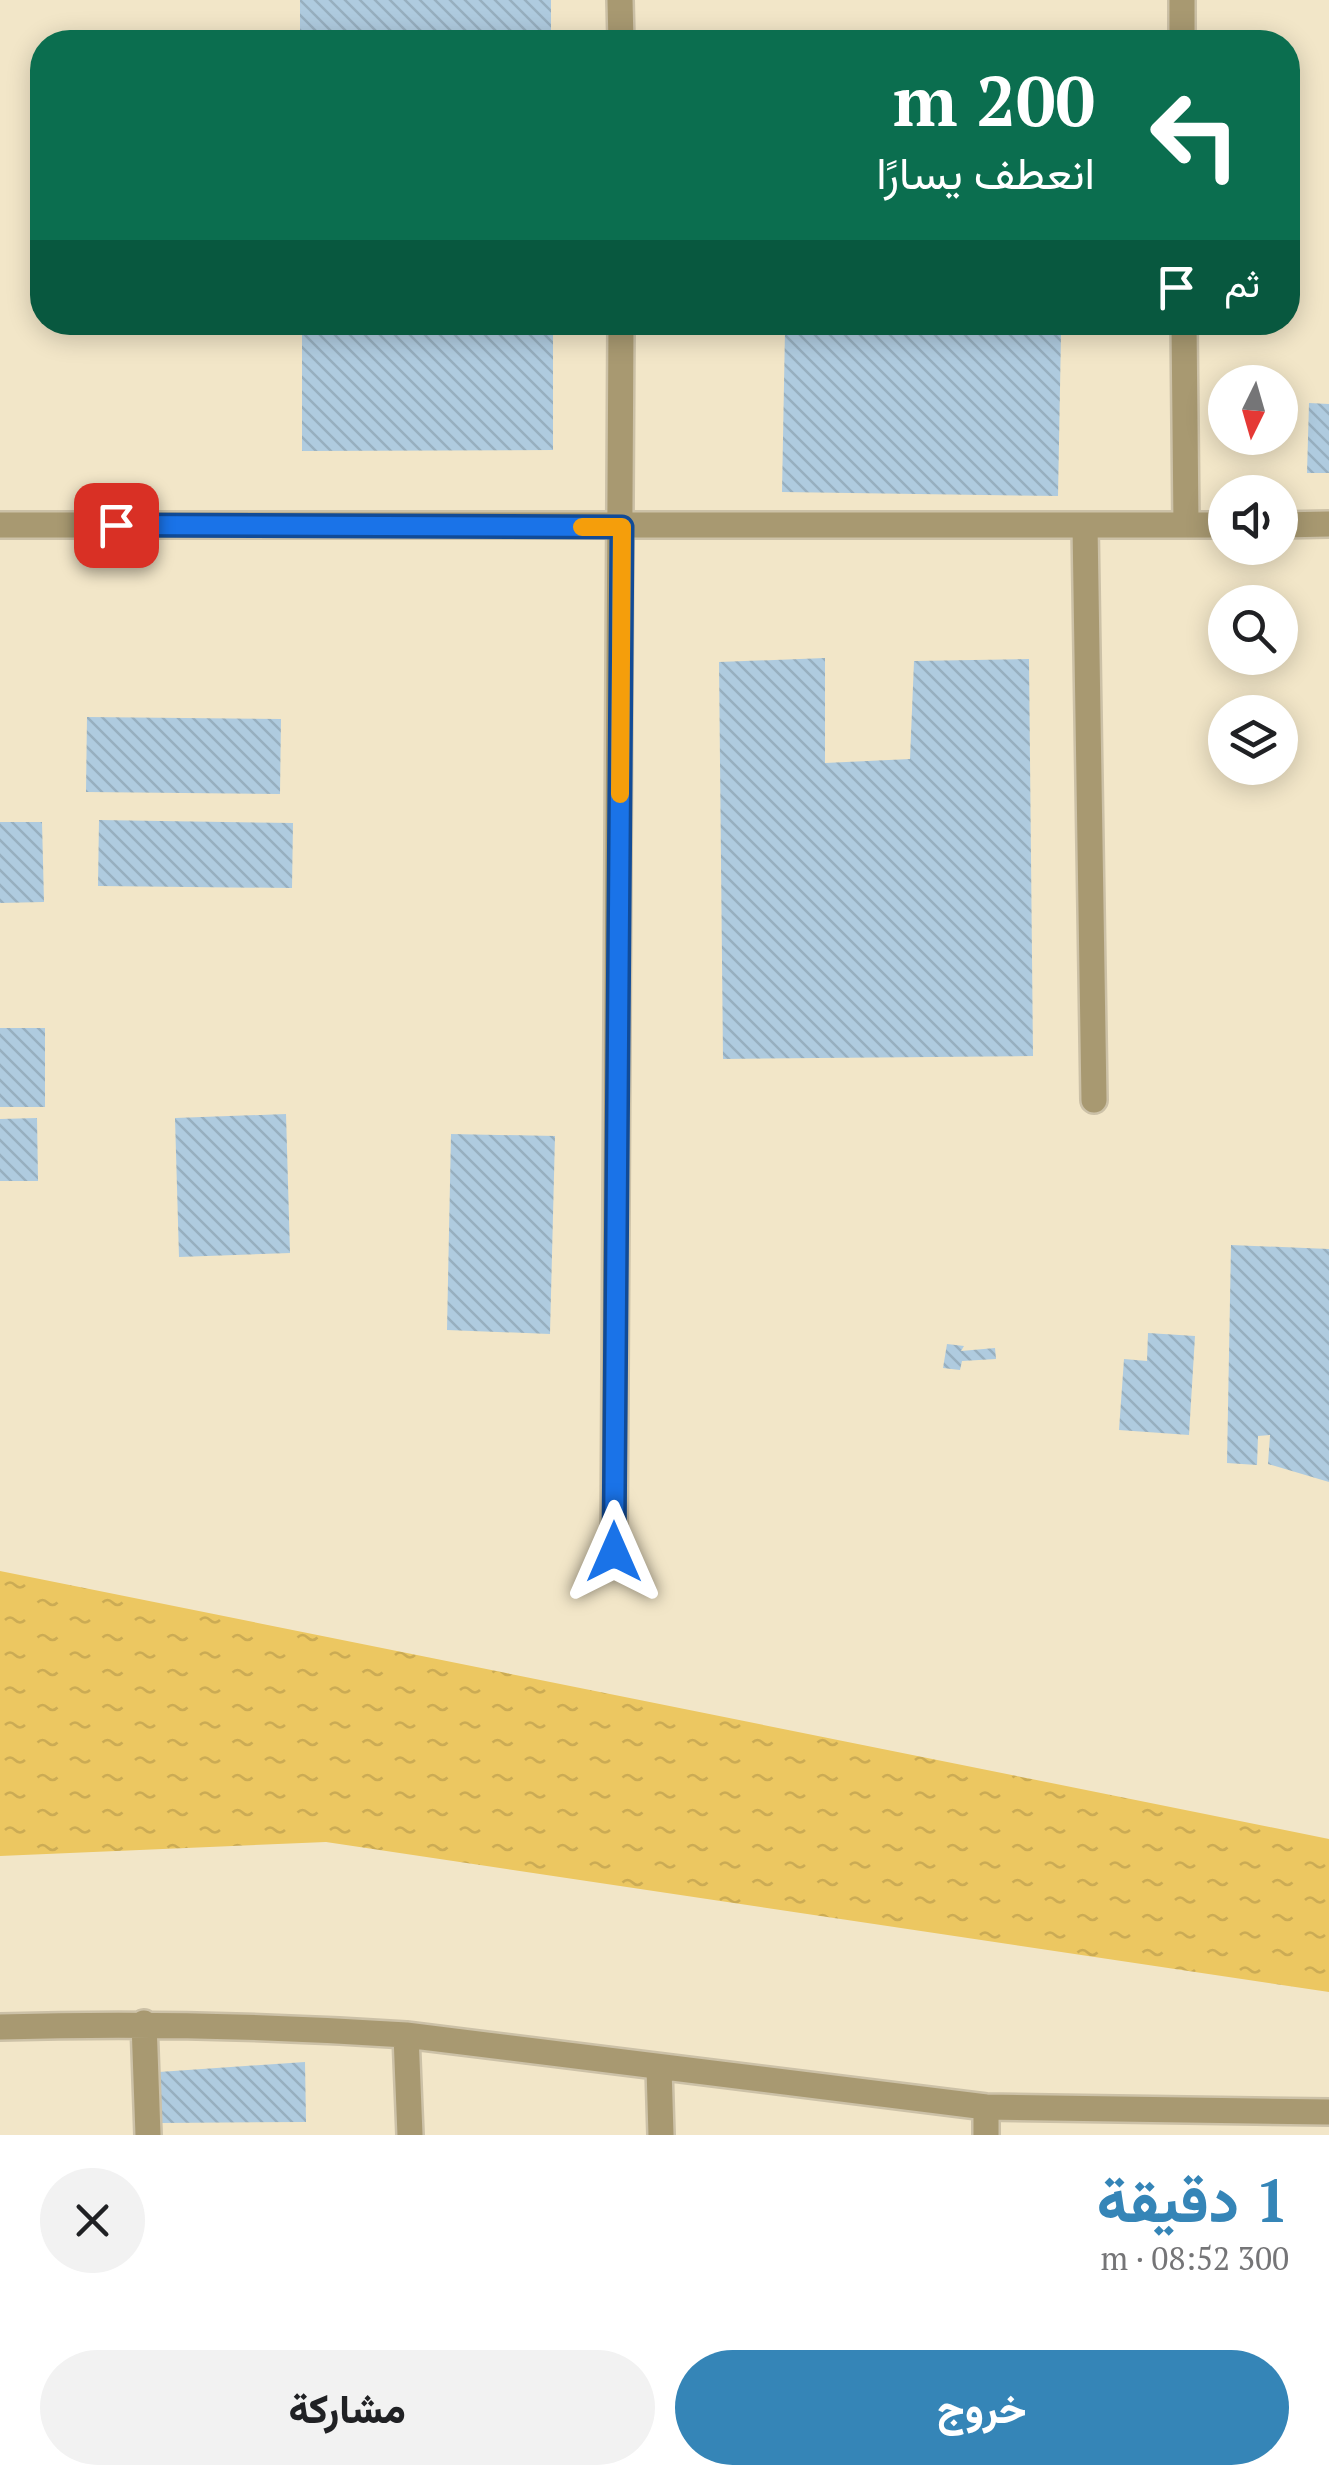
<!DOCTYPE html>
<html lang="ar">
<meta charset="utf-8">
<style>
body{margin:0;font-family:"PT Serif",Vazirmatn,serif;background:#f2f2f2;color:#202124;direction:rtl;height:100vh;display:flex;flex-direction:column;font-size:38px;white-space:nowrap}
*{box-sizing:border-box;margin:0}
p{font-size:32px;color:#757577}
.icon{flex:none;width:55px;height:55px;fill:none;stroke:currentColor;stroke-width:2;stroke-linecap:round;stroke-linejoin:round}
.map{position:relative;height:2135px;overflow:hidden;direction:ltr}
.drawer{display:flex;flex-direction:column;background:#fff;flex:1}
.drawer>*{flex:none}
.banner{position:absolute;left:30px;top:30px;width:1270px;height:305px;border-radius:40px;box-shadow:0 5px 25px #0003;direction:rtl;background:#0b6e4f;color:#fff;overflow:hidden}
.needle{width:65px;rotate:185deg}
.tools{position:absolute;left:1208px;top:365px;display:grid;gap:20px}
.tools a{display:grid;place-items:center;width:90px;height:90px;border-radius:50%;background:#fff;box-shadow:0 5px 25px #0003;font-size:50px}
.pin{position:absolute;display:grid;place-items:center;width:85px;height:85px;color:#fff;margin:-42px;border-radius:20px;box-shadow:0 5px 15px #0006}
.me{position:absolute;width:110px;margin:-55px;rotate:0deg;stroke-linejoin:round;filter:drop-shadow(0 0 8px #0008)}
.turn{display:flex;align-items:center;gap:35px;height:210px;padding:0 40px;font-size:45px}
.turn .icon{width:130px;height:130px;stroke-width:2.5}
.turn b{display:block;font-size:70px;line-height:85px}
.then{display:flex;align-items:center;height:95px;padding:0 40px;background:#0003;gap:20px;font-size:38px}
.round{display:grid;place-items:center;flex:none;width:105px;height:105px;border-radius:52px;background:#f2f2f2}
.head{display:flex;align-items:center;justify-content:space-between;height:170px;padding:0 40px}
h1{font-size:60px;font-weight:800;line-height:75px;color:#3585b7}
.button{display:flex;gap:20px;margin-top:auto;padding:20px 40px}
.button a{flex:1;height:115px;border-radius:60px;background:#3585b7;color:#fff;font-size:40px;font-weight:800;line-height:115px;text-align:center}
.button a+a{background:#f2f2f2;color:#202124}
.map>svg:first-child{display:block}
</style>
<div class="map">
<svg width="1329" height="2135" viewBox="0 0 1329 2135">
<defs>
<pattern id="water-ripples" width="26" height="14" patternUnits="userSpaceOnUse" patternTransform="scale(2.5)"><rect width="26" height="14" fill="#ecc761"/><path d="M2 4q2-2 4 0t4 0M15 11q2-2 4 0t4 0" fill="none" stroke="#cbab54"/></pattern>
<pattern id="building-back-hatch" width="6" height="6" patternUnits="userSpaceOnUse" patternTransform="scale(2.5)"><rect width="6" height="6" fill="#afcbdf"/><path d="M-1 5l2 2M0 0l6 6M5-1l2 2" fill="none" stroke="#97afbf"/></pattern>
</defs>
<rect width="100%" height="100%" fill="#f2e6c8"/>
<path fill="url(#water-ripples)" d="M0 1571 1329 1839V1992L326 1842 0 1856Z"/>
<path fill="url(#building-back-hatch)" d="M300 0H551V42H300Z
M302 322H553V450L302 451Z
M785 330 1061 335 1058 496 782 492Z
M1309 403 1329 404V473H1307Z
M825 658V763L910 759 914 661 1029 659 1033 1056 723 1059 719 662Z
M87 717 281 719 280 794 86 792Z
M99 820 293 823 292 888 98 886Z
M0 822H42L44 902 0 903Z
M0 1028H45V1107H0Z
M286 1114 290 1253 179 1257 175 1118Z
M37 1118 38 1181H0V1119Z
M451 1134 555 1136 550 1334 447 1330Z
M1231 1245 1329 1249V1482L1268 1464 1270 1435 1258 1436 1257 1465 1227 1463Z
M1148 1333 1195 1336 1189 1435 1119 1430 1124 1359 1147 1361Z
M947 1344 964 1346 961 1351 995 1348 996 1359 962 1361 960 1370 943 1368Z
M305 2062 306 2122 161 2123 159 2072Z"/>
<g fill="none" stroke-linecap="round" stroke-linejoin="round">
<g stroke="#ccc1a7" stroke-width="30">
<path id="minor" d="M620 0 621 42
M1182 0V42
M1184 322 1186 525
M0 525H1225
M1085 525 1094 1100
M1280 525 1329 524
M614 1552 621 322
M144 2023 148 2135
M0 2027C136 2023 271 2026 406 2035L986 2107 1329 2112
M406 2035 410 2135
M659 2068 661 2135
M986 2135V2107"/>
</g>
<use href="#minor" stroke="#a89971" stroke-width="25"/>
</g>
<g fill="none" stroke-linecap="round" stroke-linejoin="round">
<g stroke="#114b97" stroke-width="25">
<path id="route" d="M116 525 622 527 614 1552"/>
</g>
<use href="#route" stroke="#1a73e8" stroke-width="18"/>
<path stroke="#f59e0b" stroke-width="18" d="M582 527H622L620 794"/>
</g>
</svg>
<div class="tools">
<a><svg class="needle" viewBox="-14 -14 28 28"><path d="M0-13l5 13h-10z" fill="#e53935"/><path d="M0 13l5-13h-10z" fill="#757577"/></svg></a>
<a><svg class="icon" aria-label="sound" viewBox="0 0 24 24"><path d="M4 9h4l5-4v14l-5-4H4zM17 9q2 3 0 6"/></svg></a>
<a><svg class="icon" aria-label="search" viewBox="0 0 24 24"><circle cx="10" cy="10" r="6"/><path d="M15 15l6 6"/></svg></a>
<a><svg class="icon" aria-label="layers" viewBox="0 0 24 24"><path d="M12 4l9 5-9 5-9-5zM3 14l9 5 9-5"/></svg></a>
</div>
<div class="pin" style="left:116px;top:525px;background:#d93025"><svg class="icon" aria-label="arrive" viewBox="0 0 24 24"><path d="M6 21V4h12l-3 4 3 4H6"/></svg></div>
<svg class="me" style="left:614px;top:1552px" viewBox="-20 -20 40 40"><path d="M0-17L14 15 0 8-14 15z" fill="#1a73e8" stroke="#fff" stroke-width="4"/></svg>
<div class="banner">
<div class="turn"><svg class="icon" aria-label="left" viewBox="0 0 24 24"><path d="M17 20v-9H6M10 6l-5 5 5 5"/></svg><div><b>200 m</b>انعطف يسارًا</div></div>
<div class="then">ثم<svg class="icon" aria-label="arrive" viewBox="0 0 24 24"><path d="M6 21V4h12l-3 4 3 4H6"/></svg></div>
</div>
</div>
<section class="drawer">
<div class="head"><div><h1>1 دقيقة</h1><p>300 m · 08:52</p></div><a class="round"><svg class="icon" aria-label="close" viewBox="0 0 24 24"><path d="M6 6l12 12M18 6L6 18"/></svg></a></div>
<div class="button"><a>خروج</a><a>مشاركة</a></div>
</section>
